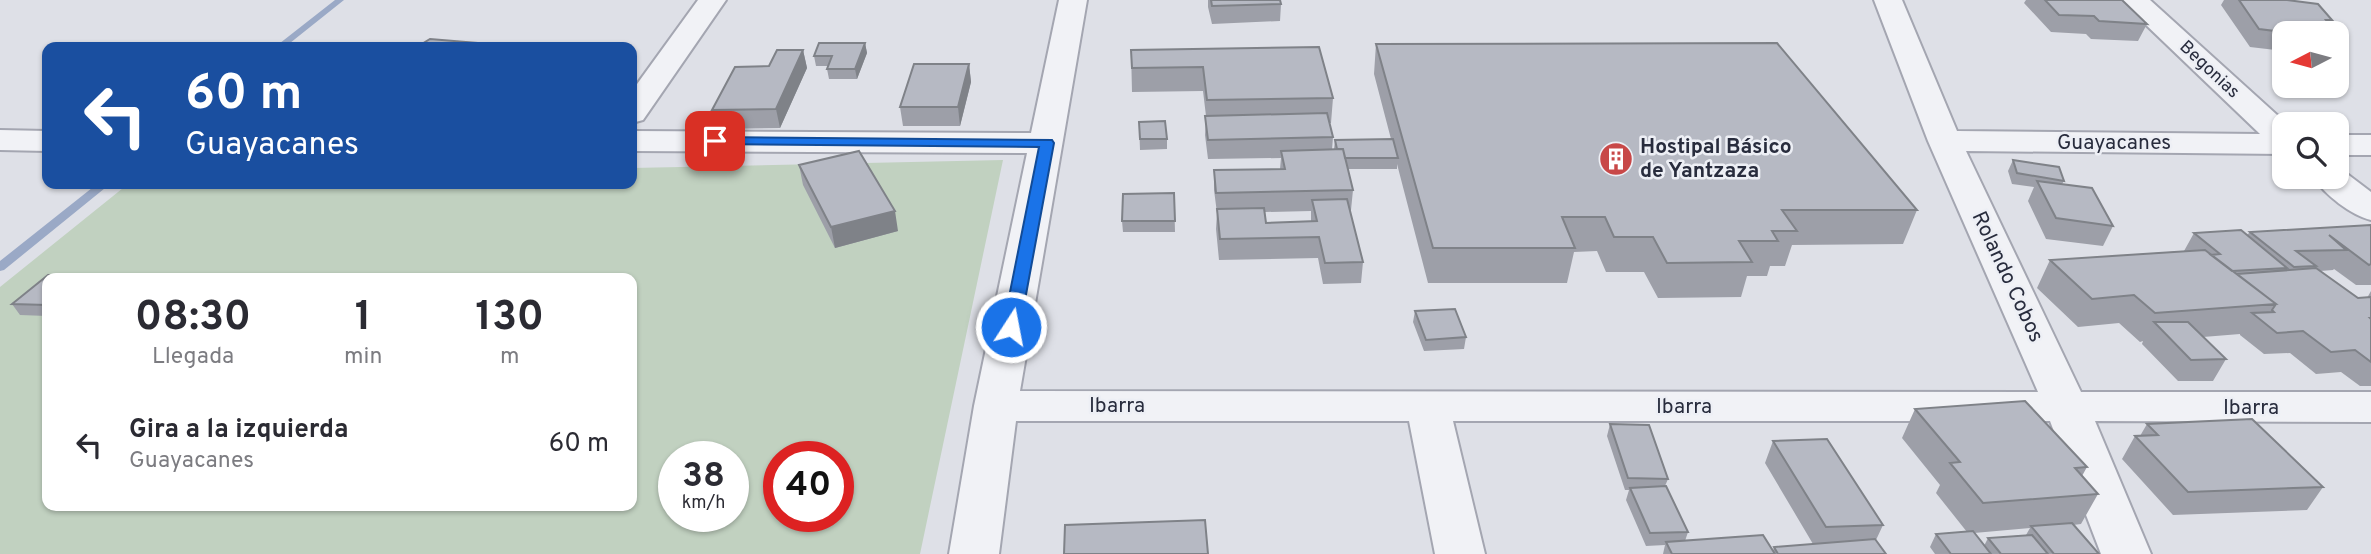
<!DOCTYPE html>
<html lang="es">
<meta charset="utf-8">
<style>
body{margin:0;font-family:Overpass,sans-serif;background:#f2f2f3;color:#2b2b33;height:100vh;display:flex;flex-direction:column;font-size:26px;white-space:nowrap}
*{box-sizing:border-box;margin:0}
p{font-size:23px;color:#7c7c81}
.icon{flex:none;width:38px;height:38px;fill:none;stroke:currentColor;stroke-width:2;stroke-linecap:round;stroke-linejoin:round}
.map{position:relative;flex:1;overflow:hidden}
.panel{position:absolute;left:42px;top:273px;width:595px;height:238px;display:flex;flex-direction:column;background:#fff;border-radius:14px;box-shadow:0 2px 5px #0004}
.panel>*{flex:none}
.hud{position:absolute;left:42px;top:42px;width:595px;height:147px;border-radius:14px;box-shadow:0 2px 5px #0004;background:#1a4fa0;color:#fff;overflow:hidden}
.needle{width:46px;rotate:264deg}
.tools{position:absolute;left:2272px;top:21px;display:grid;gap:14px}
.tools a{display:grid;place-items:center;width:77px;height:77px;border-radius:14px;background:#fff;box-shadow:0 2px 5px #0004;font-size:35px}
.speed{position:absolute;left:658px;top:441px;display:flex;gap:14px;font-size:35px;font-weight:700;text-align:center}
.speed>*{display:grid;place-content:center;width:91px;height:91px;border-radius:50%;background:#fff;box-shadow:0 2px 5px #0004;line-height:1}
.speed small{font-size:18px;font-weight:400}
.speed .limit{border:10px solid #d22;background:#fff;color:#111}
.pin{position:absolute;display:grid;place-items:center;width:60px;height:60px;color:#fff;margin:-30px;border-radius:14px;box-shadow:0 4px 10px #0006}
.me{position:absolute;width:77px;margin:-38px;rotate:11deg;stroke-linejoin:round;filter:drop-shadow(0 0 5px #0008)}
.turn{display:flex;align-items:center;gap:24px;height:147px;padding:0 28px;font-size:32px}
.turn .icon{width:91px;height:91px;stroke-width:2.5}
.turn b{display:block;font-size:49px;line-height:60px}
.eta{display:flex;justify-content:space-evenly;align-items:center;height:119px;text-align:center}
.eta b{font-size:42px;font-weight:700;line-height:49px}
ul{padding:0;list-style:none}
li{display:flex;align-items:center;gap:21px;height:105px;padding:0 28px}
li div{flex:1}
li b{display:block;font-size:26px}
li em{font-style:normal}
.map>svg:first-child{display:block}
</style>
<div class="map">
<svg width="2371" height="554" viewBox="0 0 2371 554">
<rect width="100%" height="100%" fill="#dee0e7"/>
<path fill="#c1d1c0" fill-rule="evenodd" d="M1003 160 920 554H0V287L128 184H632V168ZM47 278H632V506H47ZM674 457H733V516H674ZM779 457H838V516H779Z"/>
<g fill="none" stroke-linecap="round" stroke-linejoin="round">
<path fill="#9aa9c6" fill-rule="evenodd" d="M335 0H344L285 47H275Z
M97 184H110L4 270 0 271V261Z"/>
<g stroke="#a4a6b1" stroke-width="4">
<path id="minor" d="M698 0H726L643 120 632 123V91Z
M1059 0H1087L1020 391 2038 392 1928 141 1874 0H1902L1957 131 2260 134 2120 0H2150L2287 124H2284V154L1966 151 2081 392H2371V422L2095 421 2151 554H2101L2050 421H1453L1485 554H1435L1409 421H1016L999 554H949L974 406 1027 153 632 151V131L1031 133Z
M0 130 47 131V151L0 150Z
M2336 135H2371V155H2336Z
M2336 168 2342 170 2371 192V220C2351 215 2325 195 2313 177H2336Z"/>
</g>
<use href="#minor" fill="#f1f2f6" fill-rule="evenodd"/>
</g>
<path fill="#9d9fa8" fill-rule="evenodd" d="M1208 0H1280L1281 4 1280 21 1212 24 1208 7Z
M2026 0H2122L2147 24 2138 41 2091 39 2086 34 2051 32 2024 3Z
M2224 0H2287L2332 20 2330 24 2337 33 2336 35V33H2284V51L2250 47 2221 5Z
M865 43 867 53 857 79H829L827 69 828 66H816L814 56Z
M1376 44 1917 210 1903 244 1792 245 1785 266H1770L1767 276H1747L1741 297 1658 298 1644 272H1606L1597 251 1574 252 1567 283H1428L1397 164V169H1347L1353 190 1351 210H1350L1363 262 1361 283 1323 284 1318 258 1219 260 1216 229 1217 213 1214 190V170L1280 169 1281 158 1208 159 1205 135 1206 116 1203 91 1132 92 1131 50 1333 98 1331 123H1329L1333 137 1332 150 1334 149 1335 140 1391 139 1374 74ZM1311 211V221L1266 223 1265 212Z
M803 50 807 68 780 128 716 129 712 110 769 66Z
M969 64 971 82 960 126H903L900 107Z
M1139 122 1167 139V149L1140 150Z
M2013 160 2064 181 2062 184 2113 226 2103 246 2046 239 2028 201 2034 187 2012 184 2008 171Z
M799 165 898 231 835 248 803 185Z
M1174 193 1175 232H1123L1122 221Z
M2371 225V285H2356L2334 269 2333 270 2320 271 2358 298H2367L2371 291V386H2360L2341 372 2316 374 2290 353 2264 354 2240 335V334L2203 337 2226 359 2213 381H2178L2142 344 2143 341 2140 342 2119 323 2078 327 2037 288 2050 260 2184 251 2194 233 2247 235 2250 232Z
M48 275 87 277 88 278H47V316L20 315 12 304Z
M1415 311 1466 337 1464 349 1424 351 1413 322Z
M1915 409 2087 467 2082 476 2098 494 2081 524 2073 525 2099 554H1935L1930 547 1936 534 1967 532 1936 493 1940 485 1902 438ZM2030 528 2026 535 1988 538 1984 546 1974 533Z
M1610 424 1668 479 1665 486 1688 532 1685 541 1773 551 1774 547 1813 544 1765 463 1773 441 1883 525 1876 540 1886 554H1663L1665 545 1646 546 1626 500 1629 490H1625L1607 436Z
M2147 424 2323 487 2307 510 2173 515 2122 459 2135 436H2140Z"/>
<path fill="#7f8288" d="M865 43 867 53 857 79 855 69Z
M803 50 807 68 780 128 776 109Z
M969 64 971 82 960 126 958 107Z
M895 211 898 231 835 248 831 227Z"/>
<path fill="#b6b9c3" stroke="#7f8288" stroke-width="2" d="M1211 0H1280L1281 4 1212 6Z
M2045 0H2122L2147 24 2099 21 2094 16 2059 15Z
M2239 0H2287L2318 4 2332 20H2326L2337 33 2312 30 2314 33H2291L2259 29Z
M430 39 478 43 472 47H417Z
M819 43H865L855 69H827L832 56H814Z
M1777 43 1917 210H1782L1797 231H1772L1778 241H1739L1752 262 1667 263 1653 237H1614L1605 217H1562L1575 248H1433L1376 44Z
M1319 47 1333 98 1207 100 1203 67 1132 68 1131 50Z
M777 50H803L776 109 712 110 735 67 769 66Z
M914 64H969L958 107H900Z
M1327 113 1333 137 1208 140 1205 116Z
M1165 121 1167 139H1140L1139 122Z
M1393 139 1398 158H1345L1343 149H1337L1335 140Z
M1343 149 1353 190 1216 193 1214 170 1285 169 1281 151Z
M859 151 895 211 831 227 799 165Z
M2013 160 2059 167 2064 181 2017 173Z
M2037 181 2092 188 2113 226 2056 218Z
M1174 193 1175 221H1122L1123 194Z
M1347 199 1363 262 1325 263 1319 237 1220 239 1217 209 1264 208 1266 223 1317 221 1312 200Z
M2371 225V264L2369 265 2329 235 2346 250 2296 251 2316 266 2294 267 2250 232Z
M2241 230 2287 268 2232 271 2211 255 2220 254 2194 233Z
M2205 250 2276 304 2155 313 2134 295 2092 299 2050 260Z
M2316 268 2358 298 2371 297V318H2370L2371 319V362L2355 350 2331 352 2303 331 2277 333 2252 313 2274 312 2272 310 2276 304 2237 274Z
M48 275 87 277 86 278H47V305L12 304Z
M1455 309 1466 337 1426 340 1415 311Z
M2154 322H2188L2226 359 2191 360Z
M2025 401 2087 467 2075 468 2098 494 1983 503 1950 463 1960 462 1915 409Z
M2252 419 2323 487 2188 492 2135 436 2158 435 2147 424Z
M1610 424 1649 425 1668 479 1628 478Z
M1827 439 1883 525 1826 527 1773 441Z
M1666 486 1688 532 1650 533 1630 488Z
M1205 520 1208 554H1064L1065 525Z
M2072 523 2099 554H2054L2031 526Z
M1973 531 1991 554H1951L1936 534Z
M1763 535 1775 554H1672L1666 542Z
M2032 535 2048 554H2001L1988 538Z
M1875 539 1886 554H1778L1774 547Z"/>
<path fill="#1a73e8" stroke="#114b97" stroke-width="2" d="M715 137 1052 140 1054 143 1020 327 1011 332 1003 327 1039 147 710 144V138Z"/>
<defs>
<g id="building-disc" transform="scale(1.75)"><circle r="9.5" fill="#c84848" stroke="#edeff5"/><path d="M-4-6H4V6H1V3H-1V6H-4ZM-2.5-4.3h1.7v1.8h-1.7ZM.8-4.3h1.7v1.8H.8ZM-2.5-1h1.7V.8h-1.7ZM.8-1h1.7V.8H.8Z" fill="#fff"/></g>
</defs>
<g fill-rule="evenodd">
<use href="#building-disc" x="1616" y="159"/>
</g>
<g text-anchor="middle" dominant-baseline="central" stroke-width="5" stroke-linejoin="round" paint-order="stroke">
<g font-size="18" fill="#282c3d" stroke="#edeff5">
<text transform="translate(2209 70) rotate(43)">Begonias</text>
</g>
<g font-size="21" fill="#282c3d" stroke="#edeff5">
<text x="2114" y="143">Guayacanes</text>
<text transform="translate(2007 277) rotate(65)">Rolando Cobos</text>
<text x="1117" y="406">Ibarra</text>
<text x="1684" y="407">Ibarra</text>
<text x="2251" y="408">Ibarra</text>
</g>
<g font-size="21" font-weight="bold" fill="#282c3d" stroke="#edeff5" text-anchor="start">
<text x="1640" y="147">Hostipal Básico<tspan x="1640" dy="24">de Yantzaza</tspan></text>
</g>
</g>
</svg>
<div class="tools">
<a><svg class="needle" viewBox="-14 -14 28 28"><path d="M0-13l5 13h-10z" fill="#e53935"/><path d="M0 13l5-13h-10z" fill="#7c7c81"/></svg></a>
<a><svg class="icon" aria-label="search" viewBox="0 0 24 24"><circle cx="10" cy="10" r="6"/><path d="M15 15l6 6"/></svg></a>
</div>
<div class="speed"><div>38<small>km/h</small></div><div class="limit">40</div></div>
<div class="pin" style="left:715px;top:141px;background:#d93025"><svg class="icon" aria-label="arrive" viewBox="0 0 24 24"><path d="M6 21V4h12l-3 4 3 4H6"/></svg></div>
<svg class="me" style="left:1011px;top:327px" viewBox="-20 -20 40 40"><circle r="17" fill="#1a73e8" stroke="#fff" stroke-width="3"/><path d="M0-11L8 9 0 5-8 9z" fill="#fff"/></svg>
<div class="hud">
<div class="turn"><svg class="icon" aria-label="left" viewBox="0 0 24 24"><path d="M17 20v-9H6M10 6l-5 5 5 5"/></svg><div><b>60 m</b>Guayacanes</div></div>
</div>
<section class="panel">
<div class="eta">
<div><b>08:30</b><p>Llegada</p></div>
<div><b>1</b><p>min</p></div>
<div><b>130</b><p>m</p></div>
</div>
<ul>
<li><svg class="icon" aria-label="left" viewBox="0 0 24 24"><path d="M17 20v-9H6M10 6l-5 5 5 5"/></svg><div><b>Gira a la izquierda</b><p>Guayacanes</p></div><em>60 m</em></li>
</ul>
</section>
</div>
